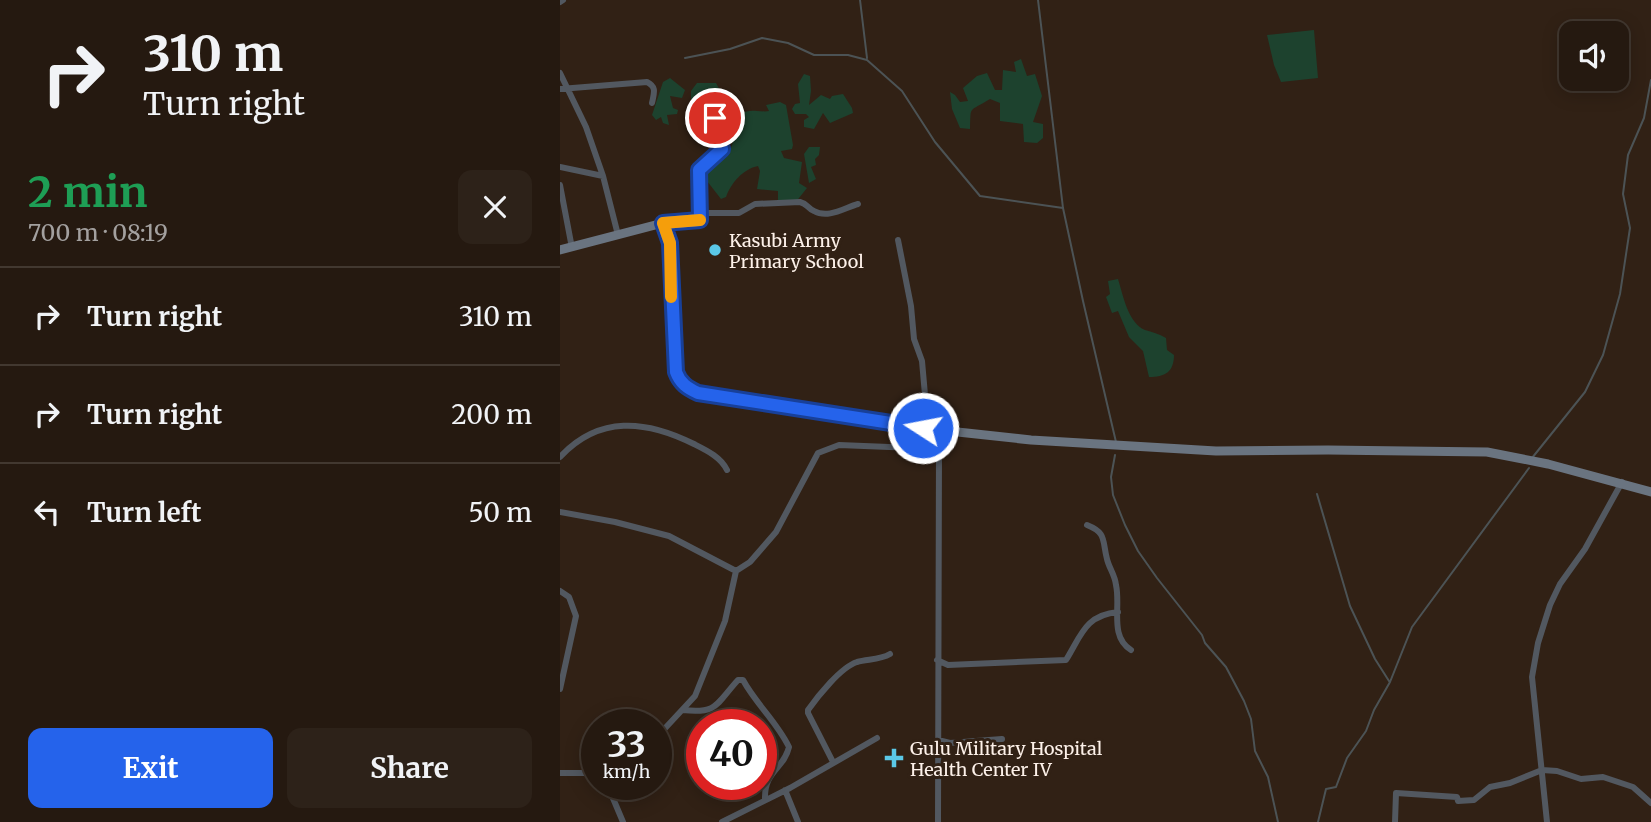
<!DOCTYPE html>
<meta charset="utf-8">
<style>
body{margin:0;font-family:Merriweather,serif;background:#2d2219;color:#f1f3f6;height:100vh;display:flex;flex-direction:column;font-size:26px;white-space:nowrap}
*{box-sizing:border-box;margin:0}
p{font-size:23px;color:#a3a09f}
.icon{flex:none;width:38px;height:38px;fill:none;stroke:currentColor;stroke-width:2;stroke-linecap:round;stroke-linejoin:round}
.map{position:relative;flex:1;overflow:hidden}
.details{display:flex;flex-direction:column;background:#251910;width:560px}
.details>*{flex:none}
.top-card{background:#251910;color:#f1f3f6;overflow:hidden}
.tools{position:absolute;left:999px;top:21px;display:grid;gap:14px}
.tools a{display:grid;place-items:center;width:70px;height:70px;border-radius:14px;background:#251910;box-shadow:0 4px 18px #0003,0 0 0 2px #423830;font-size:35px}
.speed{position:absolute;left:21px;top:709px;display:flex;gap:14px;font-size:35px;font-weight:700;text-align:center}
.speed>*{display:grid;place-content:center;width:91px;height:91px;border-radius:50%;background:#251910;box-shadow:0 4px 18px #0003,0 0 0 2px #423830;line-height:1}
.speed small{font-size:18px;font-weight:400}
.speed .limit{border:10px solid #d22;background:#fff;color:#111}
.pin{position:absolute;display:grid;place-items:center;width:60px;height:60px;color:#fff;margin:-30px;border:4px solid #fff;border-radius:50%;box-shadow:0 2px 7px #0007}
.me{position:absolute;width:77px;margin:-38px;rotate:281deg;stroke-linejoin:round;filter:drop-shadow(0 0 5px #0008)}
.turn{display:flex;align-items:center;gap:24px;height:147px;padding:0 28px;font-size:32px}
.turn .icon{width:91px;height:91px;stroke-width:2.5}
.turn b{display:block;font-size:49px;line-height:60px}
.round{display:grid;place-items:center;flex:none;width:74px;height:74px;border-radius:14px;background:#2d2219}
.summary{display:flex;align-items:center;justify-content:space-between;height:119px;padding:0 28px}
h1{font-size:42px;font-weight:700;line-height:52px;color:#1e9e55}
.primary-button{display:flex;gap:14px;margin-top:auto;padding:14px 28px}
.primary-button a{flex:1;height:80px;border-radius:14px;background:#2563eb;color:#fff;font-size:28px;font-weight:700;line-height:80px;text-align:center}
.primary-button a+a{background:#2d2219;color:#f1f3f6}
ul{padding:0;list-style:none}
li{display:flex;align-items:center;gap:21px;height:98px;padding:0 28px;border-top:2px solid #423830}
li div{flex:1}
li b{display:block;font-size:26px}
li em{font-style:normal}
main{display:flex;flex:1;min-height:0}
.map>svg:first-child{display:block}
</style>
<main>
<section class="details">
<div class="top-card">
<div class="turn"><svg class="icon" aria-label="right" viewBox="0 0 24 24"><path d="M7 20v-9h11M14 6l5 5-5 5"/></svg><div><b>310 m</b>Turn right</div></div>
</div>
<div class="summary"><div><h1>2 min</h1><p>700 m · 08:19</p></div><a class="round"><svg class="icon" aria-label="close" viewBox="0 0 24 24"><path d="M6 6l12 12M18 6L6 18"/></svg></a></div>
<ul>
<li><svg class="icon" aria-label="right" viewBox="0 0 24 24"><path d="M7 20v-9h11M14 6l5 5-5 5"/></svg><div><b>Turn right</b></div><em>310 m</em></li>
<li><svg class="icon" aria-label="right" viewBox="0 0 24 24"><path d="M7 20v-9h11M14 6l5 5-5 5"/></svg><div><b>Turn right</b></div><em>200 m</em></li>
<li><svg class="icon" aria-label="left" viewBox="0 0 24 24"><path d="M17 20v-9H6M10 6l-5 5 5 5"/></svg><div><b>Turn left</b></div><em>50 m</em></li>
</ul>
<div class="primary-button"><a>Exit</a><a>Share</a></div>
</section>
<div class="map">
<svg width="1091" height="822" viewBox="0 0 1091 822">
<rect width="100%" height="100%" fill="#312115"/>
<path fill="#1d422e" d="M754 30 758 78 721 82 714 65 707 35Z
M461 59 467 76 475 74 482 96 473 122 483 124V138L477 143 464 142 463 124 440 121V103L430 99C408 113 411 104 410 129L400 128 392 109 390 92 395 95 400 102 408 101 403 88 417 76 427 73 435 90H442L443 70 456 72 454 62Z
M244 74 250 76 251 91 249 105 261 95 270 99 272 96 283 94 292 108 293 113 270 123 263 113 254 129 244 127V120L249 117 246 114H235L232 109 235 104 240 103 238 84Z
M110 78 125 90 122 98 110 96 113 108 118 110 117 114 107 115 109 125 103 123 101 117 96 120 92 115 103 82Z
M137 83H156L165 99 167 109C183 117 184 109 197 111 201 111 205 112 209 111L206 105 220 102 226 105 233 145 232 149 221 151 224 158 242 162 239 183 247 188 235 203 218 204V191L197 189 200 171 198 166C183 169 171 183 166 197L161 199 140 172C154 164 169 158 173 142L158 107 151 108 154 114 160 116V124L147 117 143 121 153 127 149 132 128 118 126 111 131 104V91Z
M249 147H260L259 155 255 159 256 165 251 167 256 179 249 183 244 154Z
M558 279C563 295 568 323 585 330 592 332 599 334 606 338L607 350 614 355C614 372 605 377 589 377L583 351 569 337 558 311 552 313 546 297 550 294 548 281Z"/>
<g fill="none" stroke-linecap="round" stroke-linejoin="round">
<path stroke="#4c5355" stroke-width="2" d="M300 0 307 58
M478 0 503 208 523 301 556 442
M125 58 170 49 202 38 228 43 254 55H288L307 60 342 91 375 142 420 196 503 208
M555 455 551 477 553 495 565 525 578 551 597 578 642 635 645 643 666 667 684 701 691 719 695 751 708 777 718 822
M972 458 1025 392 1043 355 1060 294 1070 228 1063 194 1068 155 1084 118 1091 80
M757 494 790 606 815 659 829 681
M758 822 766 789 776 787 787 758 806 731 814 710 830 682 852 627 969 468"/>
<path stroke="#525860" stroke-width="6" d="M0 2 3 0
M0 73 26 127 43 176 58 235
M0 89 87 82C97 87 94 93 92 103
M0 167 43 176
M0 185 12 248
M140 213H179L195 204 240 202C248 204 247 208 254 211 268 219 284 208 298 204
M103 223 140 220 139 170 162 149 155 118
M338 240 351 306 354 339 362 361 365 395 363 428
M0 457C39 415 86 420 134 444 146 450 161 457 167 470
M0 512 55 522 109 536 176 571
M527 525C547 533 542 540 547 559 549 568 555 575 556 585 561 607 549 636 571 650
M0 591 9 597 16 616 0 689
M377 660 388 665 506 660C521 636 525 615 558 612
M123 710C158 714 156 704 178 680H183C196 704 217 722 229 747 224 769 204 771 205 799
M96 738 135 696 165 621 176 571 190 562 216 532 258 453 279 445 379 449V430
M378 740 390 743 442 739
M273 762 248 713V710C258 696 281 667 297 662 308 659 320 660 330 654
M0 773H37
M47 784 63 822
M225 790 238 822
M162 822 230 788 317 738
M378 822 379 449
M835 822 836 793 897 797 898 801 914 800 930 787 950 783 982 770 997 771 1021 779 1043 777 1073 787 1091 803
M987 822 972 677 978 643 990 605 1000 584 1025 549 1062 482"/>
<path stroke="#6a7480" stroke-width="9" d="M0 250 103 223 110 243 116 372 123 384 138 393 379 430 471 440 656 451 768 450 927 452 988 464 1091 492"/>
</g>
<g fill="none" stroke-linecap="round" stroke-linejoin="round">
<g stroke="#184099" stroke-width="18">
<path id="route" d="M155 118 162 149 139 170 140 220 103 223 110 243 116 372C120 383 127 388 138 393L363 428"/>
</g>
<use href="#route" stroke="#2563eb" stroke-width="12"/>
<path stroke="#f59e0b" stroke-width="12" d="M111 297 110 243 103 223 140 220"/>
</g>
<g fill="#5bc8e7" stroke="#312115" stroke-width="2.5">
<circle cx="155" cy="250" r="7"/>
<path d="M330.5 747.5h7v7h7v7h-7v7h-7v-7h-7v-7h7z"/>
</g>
<g text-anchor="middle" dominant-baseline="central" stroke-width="6" stroke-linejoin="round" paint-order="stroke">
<g font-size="18" fill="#fdf1e9" stroke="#312115" text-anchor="start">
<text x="169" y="240">Kasubi Army<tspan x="169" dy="21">Primary School</tspan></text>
<text x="350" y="748">Gulu Military Hospital<tspan x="350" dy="21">Health Center IV</tspan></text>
</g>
</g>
</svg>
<div class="tools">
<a><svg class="icon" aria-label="sound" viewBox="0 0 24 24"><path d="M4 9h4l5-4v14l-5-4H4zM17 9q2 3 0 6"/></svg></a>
</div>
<div class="speed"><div>33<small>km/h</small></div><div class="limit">40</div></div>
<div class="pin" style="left:155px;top:118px;background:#d93025"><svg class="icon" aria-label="arrive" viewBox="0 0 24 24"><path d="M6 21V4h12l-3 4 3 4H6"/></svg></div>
<svg class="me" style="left:363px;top:428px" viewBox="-20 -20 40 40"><circle r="17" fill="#2563eb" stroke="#fff" stroke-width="3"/><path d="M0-11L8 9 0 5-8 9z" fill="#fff"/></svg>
</div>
</main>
